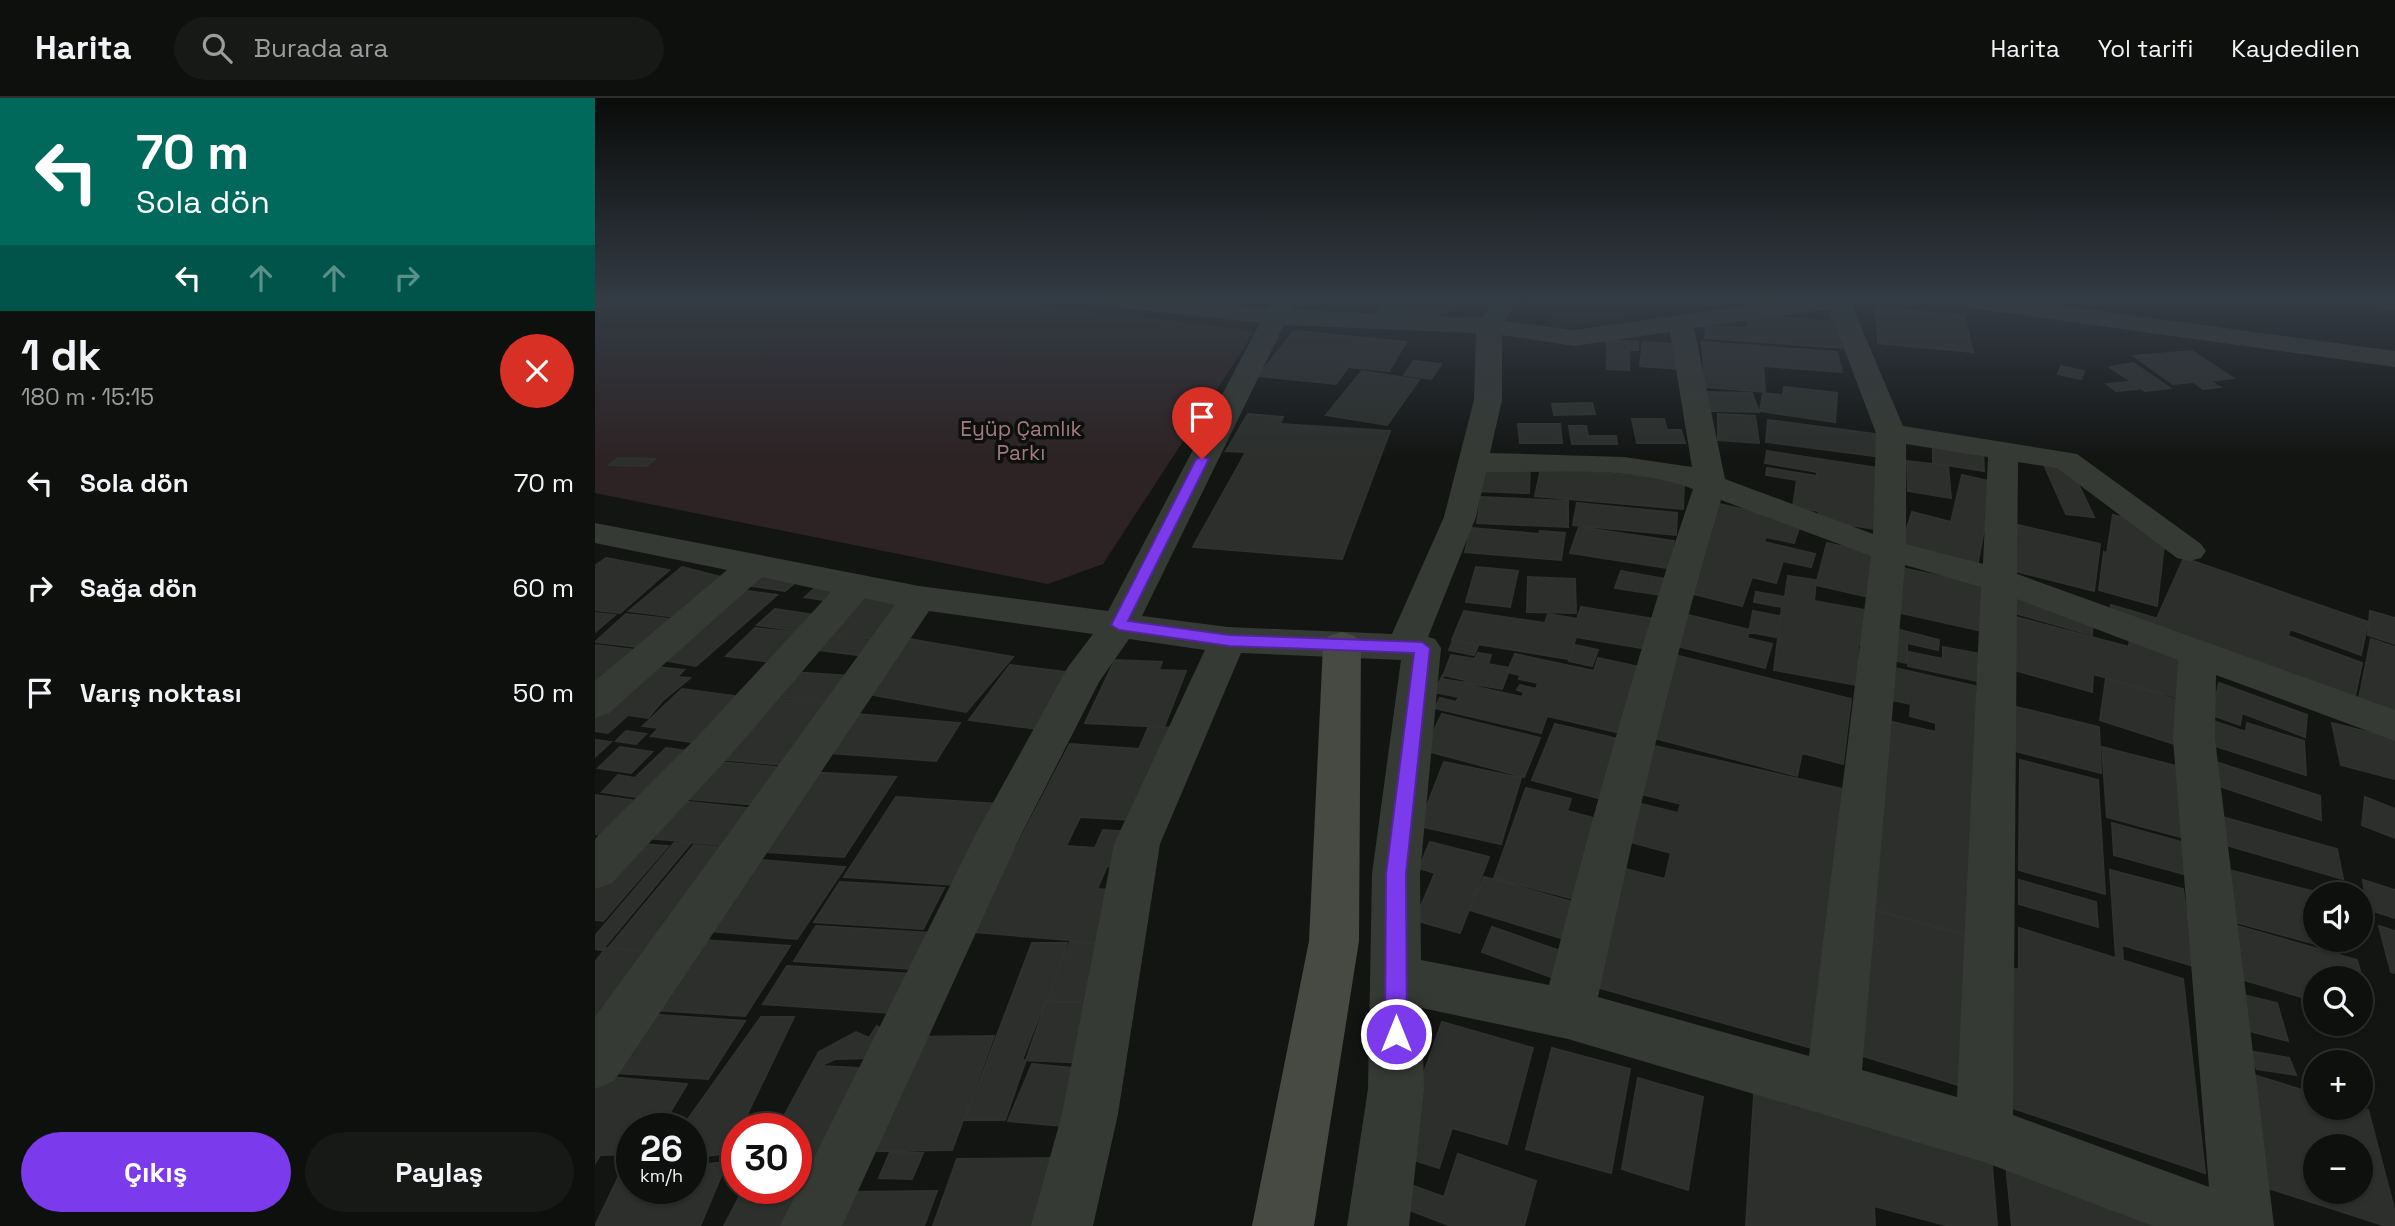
<!DOCTYPE html>
<html lang="tr">
<meta charset="utf-8">
<style>
body{margin:0;font-family:"Space Grotesk",sans-serif;background:#171917;color:#f1f3f6;height:100vh;display:flex;flex-direction:column;font-size:26px;white-space:nowrap}
*{box-sizing:border-box;margin:0}
p{font-size:23px;color:#9b9d9e}
.icon{flex:none;width:38px;height:38px;fill:none;stroke:currentColor;stroke-width:2;stroke-linecap:round;stroke-linejoin:round}
.map{position:relative;flex:1;overflow:hidden}
.drawer{display:flex;flex-direction:column;background:#0e100e;width:595px}
.drawer>*{flex:none}
.top-card{background:#00695c;color:#fff;overflow:hidden}
.buttons{position:absolute;left:1708px;top:784px;display:grid;gap:14px}
.buttons a{display:grid;place-items:center;width:70px;height:70px;border-radius:50%;background:#0e100e;box-shadow:0 2px 5px #0004,0 0 0 2px #2e302e;font-size:35px}
.speed{position:absolute;left:21px;top:1015px;display:flex;gap:14px;font-size:35px;font-weight:700;text-align:center}
.speed>*{display:grid;place-content:center;width:91px;height:91px;border-radius:50%;background:#0e100e;box-shadow:0 2px 5px #0004,0 0 0 2px #2e302e;line-height:1}
.speed small{font-size:18px;font-weight:400}
.speed .limit{border:10px solid #d22;background:#fff;color:#111}
.pin{position:absolute;display:grid;place-items:center;width:60px;height:60px;color:#fff;margin:-72px -30px;border-radius:50% 50% 50% 0;rotate:-45deg;box-shadow:0 0 7px #0007}
.pin .icon{rotate:45deg}
.me{position:absolute;width:77px;margin:-38px;rotate:0deg;stroke-linejoin:round;filter:drop-shadow(0 0 5px #0008)}
.turn{display:flex;align-items:center;gap:24px;height:147px;padding:0 21px;font-size:32px}
.turn .icon{width:91px;height:91px;stroke-width:2.5}
.turn b{display:block;font-size:49px;line-height:60px}
.lanes{display:flex;align-items:center;height:66px;padding:0 21px;background:#0003;justify-content:center;gap:35px;direction:ltr}
.lanes .off{opacity:.35}
.round{display:grid;place-items:center;flex:none;width:74px;height:74px;border-radius:37px;background:#171917}
.headline{display:flex;align-items:center;justify-content:space-between;height:119px;padding:0 21px}
h1{font-size:42px;font-weight:600;line-height:52px}
.cta{display:flex;gap:14px;margin-top:auto;padding:14px 21px}
.cta a{flex:1;height:80px;border-radius:42px;background:#7c3aed;color:#fff;font-size:28px;font-weight:600;line-height:80px;text-align:center}
.cta a+a{background:#171917;color:#f1f3f6}
ul{padding:0;list-style:none}
li{display:flex;align-items:center;gap:21px;height:105px;padding:0 21px}
li div{flex:1}
li b{display:block;font-size:26px}
li em{font-style:normal}
header{display:flex;align-items:center;gap:42px;box-sizing:border-box;height:98px;padding:0 35px;background:#0e100e;border-bottom:2px solid #2e302e}
header strong{font-size:33px}
nav{display:flex;gap:38px;margin-inline-start:auto;font-size:24px}
.search{width:490px;height:63px;background:#171917;display:flex;align-items:center;gap:18px;box-sizing:border-box;padding:0 24px;border-radius:38px;color:#9b9d9e;font-size:26px}
main{display:flex;flex:1;min-height:0}
.map>svg:first-child{display:block}
</style>
<header>
<strong>Harita</strong>
<div class="search"><svg class="icon" aria-label="search" viewBox="0 0 24 24"><circle cx="10" cy="10" r="6"/><path d="M15 15l6 6"/></svg>Burada ara</div>
<nav><a>Harita</a><a>Yol tarifi</a><a>Kaydedilen</a></nav>
</header>
<main>
<section class="drawer">
<div class="top-card">
<div class="turn"><svg class="icon" aria-label="left" viewBox="0 0 24 24"><path d="M17 20v-9H6M10 6l-5 5 5 5"/></svg><div><b>70 m</b>Sola dön</div></div>
<div class="lanes"><svg class="icon" aria-label="left" viewBox="0 0 24 24"><path d="M17 20v-9H6M10 6l-5 5 5 5"/></svg><svg class="icon off" aria-label="ahead" viewBox="0 0 24 24"><path d="M12 20V5M6 11l6-6 6 6"/></svg><svg class="icon off" aria-label="ahead" viewBox="0 0 24 24"><path d="M12 20V5M6 11l6-6 6 6"/></svg><svg class="icon off" aria-label="right" viewBox="0 0 24 24"><path d="M7 20v-9h11M14 6l5 5-5 5"/></svg></div>
</div>
<div class="headline"><div><h1>1 dk</h1><p>180 m · 15:15</p></div><a class="round" style="background:#d93025;color:#fff"><svg class="icon" aria-label="close" viewBox="0 0 24 24"><path d="M6 6l12 12M18 6L6 18"/></svg></a></div>
<ul>
<li><svg class="icon" aria-label="left" viewBox="0 0 24 24"><path d="M17 20v-9H6M10 6l-5 5 5 5"/></svg><div><b>Sola dön</b></div><em>70 m</em></li>
<li><svg class="icon" aria-label="right" viewBox="0 0 24 24"><path d="M7 20v-9h11M14 6l5 5-5 5"/></svg><div><b>Sağa dön</b></div><em>60 m</em></li>
<li><svg class="icon" aria-label="arrive" viewBox="0 0 24 24"><path d="M6 21V4h12l-3 4 3 4H6"/></svg><div><b>Varış noktası</b></div><em>50 m</em></li>
</ul>
<div class="cta"><a>Çıkış</a><a>Paylaş</a></div>
</section>
<div class="map">
<svg width="1800" height="1128" viewBox="0 0 1800 1128">
<rect width="100%" height="100%" fill="#131513"/>
<path fill="#1d1f1c" d="M954 203H1144L960 232 949 218Z"/>
<path fill="#2d2324" d="M0 203H416L660 233 508 466 453 486 0 395Z"/>
<path fill="#2c2f2b" stroke="#2e312d" stroke-width="2" fill-rule="evenodd" d="M788 203H861L859 211 842 217 784 214Z
M1731 203H1800V211L1733 205Z
M1281 209 1369 218 1378 254 1283 245Z
M1153 217 1244 224 1249 250 1110 240 1111 228 1153 230Z
M699 233 811 244 794 273 753 269 741 286 663 278Z
M1012 242 1043 244V252H1034V272L1012 271Z
M1048 244 1086 247 1084 271 1045 268Z
M1107 244 1242 254 1247 274 1168 268 1170 294 1110 289Z
M1597 253 1638 280 1615 283 1625 289 1608 291 1599 284 1578 286 1539 258Z
M819 263 846 266 836 281 809 277Z
M1538 265 1575 290 1550 293 1515 269Z
M1466 268 1489 273 1486 281 1463 276Z
M767 273 824 282 792 327 731 317Z
M1534 284 1543 291 1521 293 1512 286Z
M1189 289 1242 295 1240 324 1165 313 1168 295 1188 297Z
M1112 294 1157 295 1164 314 1117 313Z
M997 305 1000 316 959 317 957 306Z
M653 316 688 319 685 326 795 333 747 461 598 449 651 354 631 353Z
M1123 316 1160 318 1164 345 1123 342Z
M1037 321H1069L1072 332H1086L1090 345H1042Z
M1173 322 1287 337 1288 359 1171 344Z
M923 326H965L967 345H925Z
M974 328H991L993 338H1021L1022 346H977Z
M1338 343 1388 350 1389 373 1338 365Z
M1172 353 1284 370 1281 431 1223 422 1224 413 1198 409 1202 382 1171 377 1172 370 1222 378V374L1170 365Z
M23 360 60 361 51 368 14 367Z
M1312 363 1353 368 1356 400 1313 393Z
M884 368 935 369 934 395 881 393Z
M1450 369 1476 371 1499 419 1471 416Z
M946 370 1089 382 1088 411 940 398Z
M1367 377 1398 384 1382 469 1306 450 1317 414 1356 424Z
M886 399 973 403V429L882 425Z
M982 405 1082 415 1081 437 978 427Z
M1124 406 1206 424 1199 445 1171 439 1169 444 1220 456 1216 469 1188 463 1181 485 1157 479 1147 508 1087 493Z
M1518 417 1551 425 1570 438 1562 508 1504 492 1509 454 1512 455Z
M1423 427 1505 446 1499 493 1412 471Z
M984 429 1079 443 1073 470 975 455Z
M876 430 944 436 945 433 970 435 966 462 870 454Z
M1232 445 1282 456 1274 499 1221 487Z
M11 460 74 472 25 515 0 512V468Z
M1589 460 1773 524 1766 557 1695 531 1693 538 1767 565 1759 603 1559 527Z
M87 469 134 481 88 520 34 513Z
M881 469 923 473 915 509 871 504Z
M1302 469 1397 489 1396 535 1297 513Z
M1026 473 1070 481 1065 497 1020 490Z
M162 476 202 483 190 493 150 487Z
M1193 478 1221 482 1219 503 1270 512 1269 547 1263 546 1262 587 1179 572 1187 509 1159 504 1161 494 1190 499Z
M933 479 980 481 981 515 932 514Z
M222 488 245 492 234 503 210 499Z
M146 492 182 497 101 568 62 561Z
M1413 495 1498 519 1497 537 1409 512Z
M266 496 315 505 285 542 229 536Z
M1516 507 1560 520 1558 527 1514 514Z
M986 509 1060 521 1053 551 981 539 974 561 857 542 869 513 950 525 953 516 982 521Z
M180 511 226 518 208 534 162 527Z
M1158 513 1184 518 1181 539 1154 534Z
M1775 513 1800 520V546L1773 537Z
M0 515 20 517 0 534Z
M31 516 83 522 51 550 0 544Z
M1093 517 1155 532 1152 540 1177 546 1170 570 1082 548Z
M1413 517 1534 549 1535 538 1590 553 1591 602 1498 576 1497 594 1405 568Z
M160 530 211 536 183 565 131 558Z
M1301 531 1344 542 1343 552 1299 542Z
M229 538 283 544 270 558 216 551Z
M314 541 418 559 371 614 263 594Z
M1776 541 1800 549V619L1763 605Z
M1294 542 1312 546V565L1293 561Z
M858 543 883 548 879 557 854 552Z
M0 547 48 553 14 583 0 582Z
M980 547 1003 552 997 568 974 563Z
M1348 549 1386 556 1387 584 1313 568 1314 554 1348 561Z
M883 555 896 557 893 566 915 570 907 591 847 581 856 557 880 561Z
M920 556 999 573 1003 560 1049 570 1030 636 952 618 946 635 840 610 845 600 861 604 864 599 839 594 848 577 870 582 868 586 927 599 929 594 922 592 925 587 941 591 943 585 924 581 925 577 912 574Z
M1080 557 1256 601 1248 666 1207 655 1202 678 1052 638Z
M520 562 567 564 564 572 591 573 569 629 490 625Z
M415 567 487 576 450 632 374 622Z
M53 568 89 572 82 579 95 580 67 603 53 620 33 617 13 635 0 633V615Z
M1295 569 1380 588 1379 839 1269 808 1284 621 1341 634V625L1315 618 1316 606 1292 601Z
M197 574 259 578 238 604 175 599Z
M1511 580 1588 604 1585 648 1505 622Z
M1624 585 1712 617 1710 639 1647 615 1645 627 1617 617Z
M87 591 154 600 109 646 56 638 64 630 48 628Z
M173 601 240 606 191 667 120 661Z
M1421 609 1504 629 1506 675 1420 653Z
M261 616 365 625 341 663 233 655Z
M847 616 945 640 929 679 829 652Z
M1618 623 1651 634 1652 625 1709 643 1711 677 1617 647Z
M1737 625 1800 641V681L1746 667Z
M960 626 1023 641 1003 700 937 682Z
M554 628 577 630 538 722 485 719 471 748 500 750 508 732 539 734 525 769 512 768 502 791 532 793 510 845 377 834 475 646 544 651Z
M31 633 51 636 41 646 21 643Z
M0 642 16 644 0 659Z
M1051 646 1248 691 1220 951 991 886 1022 769 1070 781 1076 755 1028 742 1038 704 1083 715 1086 706 1038 694Z
M25 649 57 654 36 675 3 670Z
M1507 649 1585 669 1596 742 1512 719Z
M71 650 106 655 61 702 7 694 23 677 40 680Z
M1425 662 1503 682 1510 796 1424 772Z
M112 663 192 670 162 707 80 700Z
M1618 663 1725 698 1726 722 1618 686Z
M849 664 926 680 906 746 824 728Z
M212 674 301 679 249 759 154 753Z
M931 690 976 701 972 713 1006 722 983 802 899 780Z
M0 697 57 705 23 740 0 736Z
M301 699 403 706 359 787 249 779Z
M1770 699 1800 711V740L1767 727Z
M74 702 163 711 134 748 41 739Z
M1620 717 1742 751 1748 781 1624 745Z
M1517 725 1594 746 1599 779 1519 757Z
M835 744 894 759 865 835 820 822 840 775 824 770Z
M35 745 73 748 8 823 0 822V784Z
M79 745 95 746 7 852 0 851V838Z
M99 747 132 750 50 853 14 849Z
M156 761 250 769 202 841 102 832Z
M1626 770 1721 794 1720 842H1734L1736 850 1636 823Z
M1515 772 1588 791 1599 868 1527 847 1528 862 1521 860Z
M889 779 981 805 969 841 875 812Z
M1424 782 1501 804 1503 829 1424 806Z
M1768 782 1800 792V820L1772 811Z
M245 784 349 790 328 831 219 824Z
M1269 810 1375 839 1376 991 1258 955Z
M1639 827 1762 862 1770 891 1766 889V880H1720V903L1649 882Z
M221 828 336 835 317 871 199 863Z
M1784 828 1800 833V875L1796 874Z
M897 829 974 856 964 882 887 854Z
M1424 830 1588 881 1610 1075 1406 1006 1407 867 1424 872Z
M94 841 195 848 150 918 43 911Z
M475 844 523 847 502 905 451 904Z
M437 845H472L410 1022H370Z
M11 850 57 854 0 929V864Z
M192 868 317 876 296 915 168 906Z
M1640 895 1682 905 1693 943 1650 932Z
M450 903 512 905 493 965 427 962Z
M50 916 150 923 113 981 8 974Z
M166 919H199L145 1031H142L133 1055 96 1060V1031H86Z
M847 924 938 950 912 1046 857 1030 844 1070 800 1056Z
M282 928 292 935 278 960 240 961 225 968 282 971 206 1128H129L149 1090H201V1031H182L224 954 261 934 274 940Z
M399 938 357 1052 259 1053 308 939Z
M957 950 1035 971 1016 1075 931 1051Z
M1654 953 1694 960 1701 977 1662 971Z
M437 966 490 971 467 1028 413 1023Z
M1652 975 1720 996V1010L1773 1012 1800 1114V1128H1791L1673 1090ZM1720 1048H1766V1094H1720Z
M4 978 92 986 65 1031H37V1056L5 1057 0 1065V983Z
M1043 980 1108 999 1093 1092 1027 1071Z
M1159 997 1396 1056 1402 1128H1354L1279 1108 1280 1128H1151Z
M295 1054 328 1055 317 1081 284 1080Z
M863 1056 941 1083 929 1128H856L809 1110 816 1087 849 1099Z
M463 1060 443 1128H338L362 1061Z
M132 1064 105 1128H0L25 1076 37 1075V1090H96V1068Z
M1411 1066 1569 1128H1417Z
M342 1093 329 1128H238L253 1094Z"/>
<g fill="none" stroke-linecap="round" stroke-linejoin="round">
<path fill="#363a34" fill-rule="evenodd" d="M515 203H597L673 211 677 203H701L696 212 887 220 898 203H916L919 208 910 223 979 232 1186 203H1255L1308 328 1482 356 1606 446 1611 453 1606 460 1594 463 1582 460 1462 370 1423 364 1422 476 1800 612V643L1621 577 1620 641 1679 1128H1558L1389 1064 973 941 827 910 829 991 814 1128H752L773 991 777 776 806 562 646 555 565 746 523 1016 498 1128H436L467 1016 519 746 610 552 534 541 504 584 422 745 247 1128H185L384 730 473 569 498 536 334 513 19 983 0 991V919L300 507 270 500 134 659 17 785 0 791V741L104 637 236 494 167 479 14 615 0 620V583L132 472 0 445V425L324 488 513 513 665 225 527 210 519 208ZM1234 211 1281 335 1278 436 1130 381 1099 230ZM689 227 881 235 879 302 849 419 797 536 633 529 547 518ZM1075 234 1097 369 1029 359 895 355 907 302V237L979 248ZM1311 346 1393 359 1388 466 1311 446ZM891 374C958 375 1035 367 1098 391 1042 555 997 720 954 887L826 862 825 776 846 550 840 541 833 539 881 419ZM1126 402 1276 458 1214 958 1003 899C1039 732 1077 566 1126 402ZM1310 467 1386 489 1362 999 1267 972ZM1422 501 1583 562 1578 641 1614 1089 1418 1017Z
M1364 203H1430L1800 253V269L1376 210 1368 208Z"/>
<path fill="#464a42" fill-rule="evenodd" d="M747 534 760 538 766 547 764 843 719 1128H657L714 843 728 547 734 538Z"/>
</g>
<linearGradient id="sky" x2="0" y2="1"><stop stop-color="#0a0c0a"/><stop offset="0.56" stop-color="#333b44"/><stop offset="1" stop-color="#333b44" stop-opacity="0"/></linearGradient>
<rect width="1800" height="361" fill="url(#sky)"/>
<path fill="#7c3aed" stroke="#51269a" stroke-width="2" d="M607 358 614 361 533 523 634 537 827 544 835 550 811 776 812 936 809 943 801 947 794 943 790 936 791 776 819 555 634 548 524 532 516 527 601 361Z"/>
<g text-anchor="middle" dominant-baseline="central" stroke-width="7" stroke-linejoin="round" paint-order="stroke">
<g font-size="21" fill="#a27a82" stroke="#0e100e">
<text x="426" y="330">Eyüp Çamlık<tspan x="426" dy="24">Parkı</tspan></text>
</g>
</g>
</svg>
<div class="buttons">
<a><svg class="icon" aria-label="sound" viewBox="0 0 24 24"><path d="M4 9h4l5-4v14l-5-4H4zM17 9q2 3 0 6"/></svg></a>
<a><svg class="icon" aria-label="search" viewBox="0 0 24 24"><circle cx="10" cy="10" r="6"/><path d="M15 15l6 6"/></svg></a>
<a>+</a>
<a>−</a>
</div>
<div class="speed"><div>26<small>km/h</small></div><div class="limit">30</div></div>
<div class="pin" style="left:607px;top:361px;background:#d93025"><svg class="icon" aria-label="arrive" viewBox="0 0 24 24"><path d="M6 21V4h12l-3 4 3 4H6"/></svg></div>
<svg class="me" style="left:801px;top:936px" viewBox="-20 -20 40 40"><circle r="17" fill="#7c3aed" stroke="#fff" stroke-width="3"/><path d="M0-11L8 9 0 5-8 9z" fill="#fff"/></svg>
</div>
</main>
